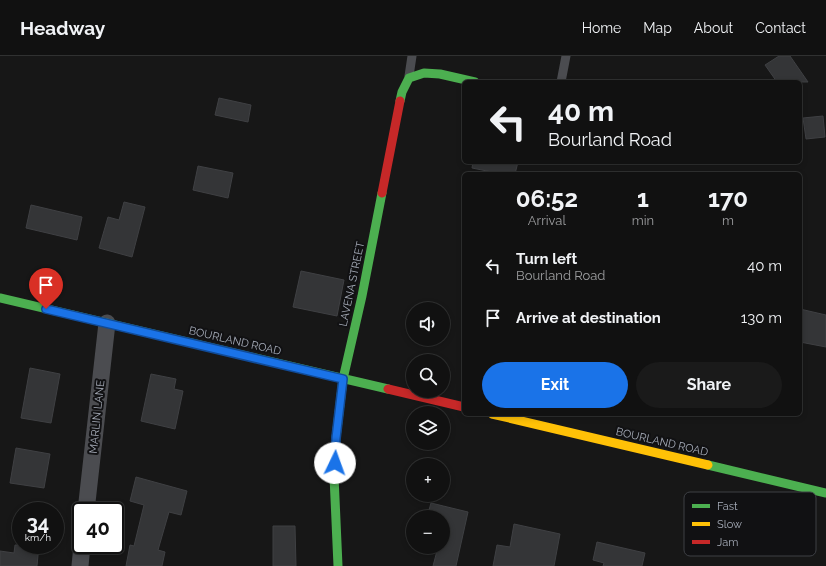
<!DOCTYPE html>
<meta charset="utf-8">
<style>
body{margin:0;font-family:Raleway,sans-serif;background:#1a1a1a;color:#f1f3f6;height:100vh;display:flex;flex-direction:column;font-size:15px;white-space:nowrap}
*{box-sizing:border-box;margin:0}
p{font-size:13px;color:#9c9d9f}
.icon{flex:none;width:22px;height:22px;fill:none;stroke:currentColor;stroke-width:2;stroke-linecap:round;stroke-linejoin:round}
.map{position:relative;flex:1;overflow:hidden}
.drawer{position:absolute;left:462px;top:116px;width:340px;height:244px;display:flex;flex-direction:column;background:#111;border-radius:6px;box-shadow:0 2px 6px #0003,0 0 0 1px #303131}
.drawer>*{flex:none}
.top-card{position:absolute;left:462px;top:24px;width:340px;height:84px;border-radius:6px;box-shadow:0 2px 6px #0003,0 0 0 1px #303131;background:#111;color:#f1f3f6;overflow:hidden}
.controls{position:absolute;left:406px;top:246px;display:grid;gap:8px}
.controls a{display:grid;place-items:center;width:44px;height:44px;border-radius:50%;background:#111;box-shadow:0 2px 6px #0003,0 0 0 1px #303131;font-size:20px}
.speed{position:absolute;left:12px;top:446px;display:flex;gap:8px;font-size:20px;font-weight:700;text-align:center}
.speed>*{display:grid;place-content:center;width:52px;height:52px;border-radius:50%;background:#111;box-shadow:0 2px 6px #0003,0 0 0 1px #303131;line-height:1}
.speed small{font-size:10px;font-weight:400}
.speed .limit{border:2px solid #111;border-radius:6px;background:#fff;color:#111}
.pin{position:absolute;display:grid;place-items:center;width:34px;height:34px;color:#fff;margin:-41px -17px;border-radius:50% 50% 50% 0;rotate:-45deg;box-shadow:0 0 4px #0007}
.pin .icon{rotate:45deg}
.me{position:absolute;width:44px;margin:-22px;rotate:3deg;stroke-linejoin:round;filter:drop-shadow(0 0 3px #0008)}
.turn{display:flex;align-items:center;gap:14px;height:84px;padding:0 20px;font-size:18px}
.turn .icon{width:52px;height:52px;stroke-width:2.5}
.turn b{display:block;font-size:28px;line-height:34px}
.eta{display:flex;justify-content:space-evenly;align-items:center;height:68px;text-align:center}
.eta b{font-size:24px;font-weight:700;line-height:28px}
.button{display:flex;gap:8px;margin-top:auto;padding:8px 20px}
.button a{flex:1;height:46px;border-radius:24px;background:#1a73e8;color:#fff;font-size:16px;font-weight:700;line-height:46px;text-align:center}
.button a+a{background:#1a1a1a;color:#f1f3f6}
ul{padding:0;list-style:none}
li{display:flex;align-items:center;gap:12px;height:52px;padding:0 20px}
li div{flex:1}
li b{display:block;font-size:15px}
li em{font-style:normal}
header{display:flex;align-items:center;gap:24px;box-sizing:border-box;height:56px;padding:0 20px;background:#111;border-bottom:1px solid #303131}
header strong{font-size:19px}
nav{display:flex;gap:22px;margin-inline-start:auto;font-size:14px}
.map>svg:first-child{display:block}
</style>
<header>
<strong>Headway</strong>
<nav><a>Home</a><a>Map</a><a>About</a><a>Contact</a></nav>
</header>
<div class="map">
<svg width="826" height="510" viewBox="0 0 826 510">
<rect width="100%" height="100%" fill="#171717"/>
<path fill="#343537" stroke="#3f4043" d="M779 0H790L808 26H777L765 9Z
M219 42 251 49 248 66 215 59Z
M823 60 825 81 806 83 803 62Z
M473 106H518L515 118H502L472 112Z
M198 110 233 117 228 142 193 134Z
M124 146 145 151 132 201 99 192 108 161 119 164Z
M31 149 82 161 77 184 26 172Z
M301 215 344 224 337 260 293 251Z
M800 253 826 259V291L800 286Z
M30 312 60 318 51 367 21 362Z
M151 318 176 323 174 333 183 335 175 373 141 365Z
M16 392 50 398 44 432 10 427Z
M136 421 187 435 181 459 169 456 158 494 165 496 162 510H126L130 489 134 490 144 449 130 445Z
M431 447 468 456 456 510H433L438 491H443V461H427Z
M514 468 560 478 554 510H493L497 489 510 491Z
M273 470H295L296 510H273Z
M597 486 645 497 642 510H603L604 507 593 504Z
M15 489H39L37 510H0V495L14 497Z"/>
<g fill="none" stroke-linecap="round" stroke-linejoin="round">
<path stroke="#4b4c50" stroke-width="9" d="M409 20 412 0
M561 26 566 0"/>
<path stroke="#4b4c50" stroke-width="17" d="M86 455 107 267
M80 510 82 489"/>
<path stroke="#4caf50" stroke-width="9" d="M400 45 402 36 409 22 424 17 440 18 475 26
M0 242 388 333
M708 409 826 437
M338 510 334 420 336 382 343 323 362 240 382 137"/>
<path stroke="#ffc107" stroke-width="9" d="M492 358 708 409"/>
<path stroke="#c62828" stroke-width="9" d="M382 137 400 45
M388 333 464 351"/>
</g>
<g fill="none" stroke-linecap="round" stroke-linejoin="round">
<g stroke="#114b97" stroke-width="10">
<path id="route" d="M46 253 343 323 336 382 335 407"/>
</g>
<use href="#route" stroke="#1a73e8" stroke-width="7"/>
</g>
<g text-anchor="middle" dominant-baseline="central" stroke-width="4" stroke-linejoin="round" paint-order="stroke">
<g font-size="11" fill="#a7adb9" stroke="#111113">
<text transform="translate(352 228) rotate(-78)">LAVENA STREET</text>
<text transform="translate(235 285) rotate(13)">BOURLAND ROAD</text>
<text transform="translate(97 361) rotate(-84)">MARLIN LANE</text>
<text transform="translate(662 386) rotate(13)">BOURLAND ROAD</text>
</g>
</g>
<rect x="684" y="436" width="132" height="64" rx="6" fill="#111113" stroke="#3e4045" stroke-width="1"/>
<rect x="692" y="448" width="18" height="4" fill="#4caf50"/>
<rect x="692" y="466" width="18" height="4" fill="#ffc107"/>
<rect x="692" y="484" width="18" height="4" fill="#c62828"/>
<g font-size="11" fill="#a7adb9">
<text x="717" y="454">Fast</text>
<text x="717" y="472">Slow</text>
<text x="717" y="490">Jam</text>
</g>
</svg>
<div class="controls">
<a><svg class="icon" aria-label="sound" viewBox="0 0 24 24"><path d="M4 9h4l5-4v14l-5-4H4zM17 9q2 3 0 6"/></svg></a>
<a><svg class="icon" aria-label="search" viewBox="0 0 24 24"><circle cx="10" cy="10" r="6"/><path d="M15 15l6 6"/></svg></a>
<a><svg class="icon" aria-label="layers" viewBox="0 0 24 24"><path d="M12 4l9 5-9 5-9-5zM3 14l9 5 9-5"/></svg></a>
<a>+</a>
<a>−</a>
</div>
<div class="speed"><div>34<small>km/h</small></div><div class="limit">40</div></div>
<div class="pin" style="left:46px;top:253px;background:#d93025"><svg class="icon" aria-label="arrive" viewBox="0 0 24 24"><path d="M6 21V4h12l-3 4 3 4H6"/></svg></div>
<svg class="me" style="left:335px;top:407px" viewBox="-20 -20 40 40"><circle r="19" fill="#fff"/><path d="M0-13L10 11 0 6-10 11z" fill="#1a73e8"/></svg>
<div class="top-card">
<div class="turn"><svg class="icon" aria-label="left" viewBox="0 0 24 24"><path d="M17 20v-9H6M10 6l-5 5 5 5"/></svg><div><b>40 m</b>Bourland Road</div></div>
</div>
<section class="drawer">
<div class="eta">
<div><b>06:52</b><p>Arrival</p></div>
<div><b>1</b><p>min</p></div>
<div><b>170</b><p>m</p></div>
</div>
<ul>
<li><svg class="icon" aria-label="left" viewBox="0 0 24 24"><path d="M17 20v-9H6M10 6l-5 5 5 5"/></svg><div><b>Turn left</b><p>Bourland Road</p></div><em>40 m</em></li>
<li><svg class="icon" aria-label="arrive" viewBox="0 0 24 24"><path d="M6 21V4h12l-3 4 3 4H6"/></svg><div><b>Arrive at destination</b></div><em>130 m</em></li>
</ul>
<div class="button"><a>Exit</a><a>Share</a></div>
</section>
</div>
